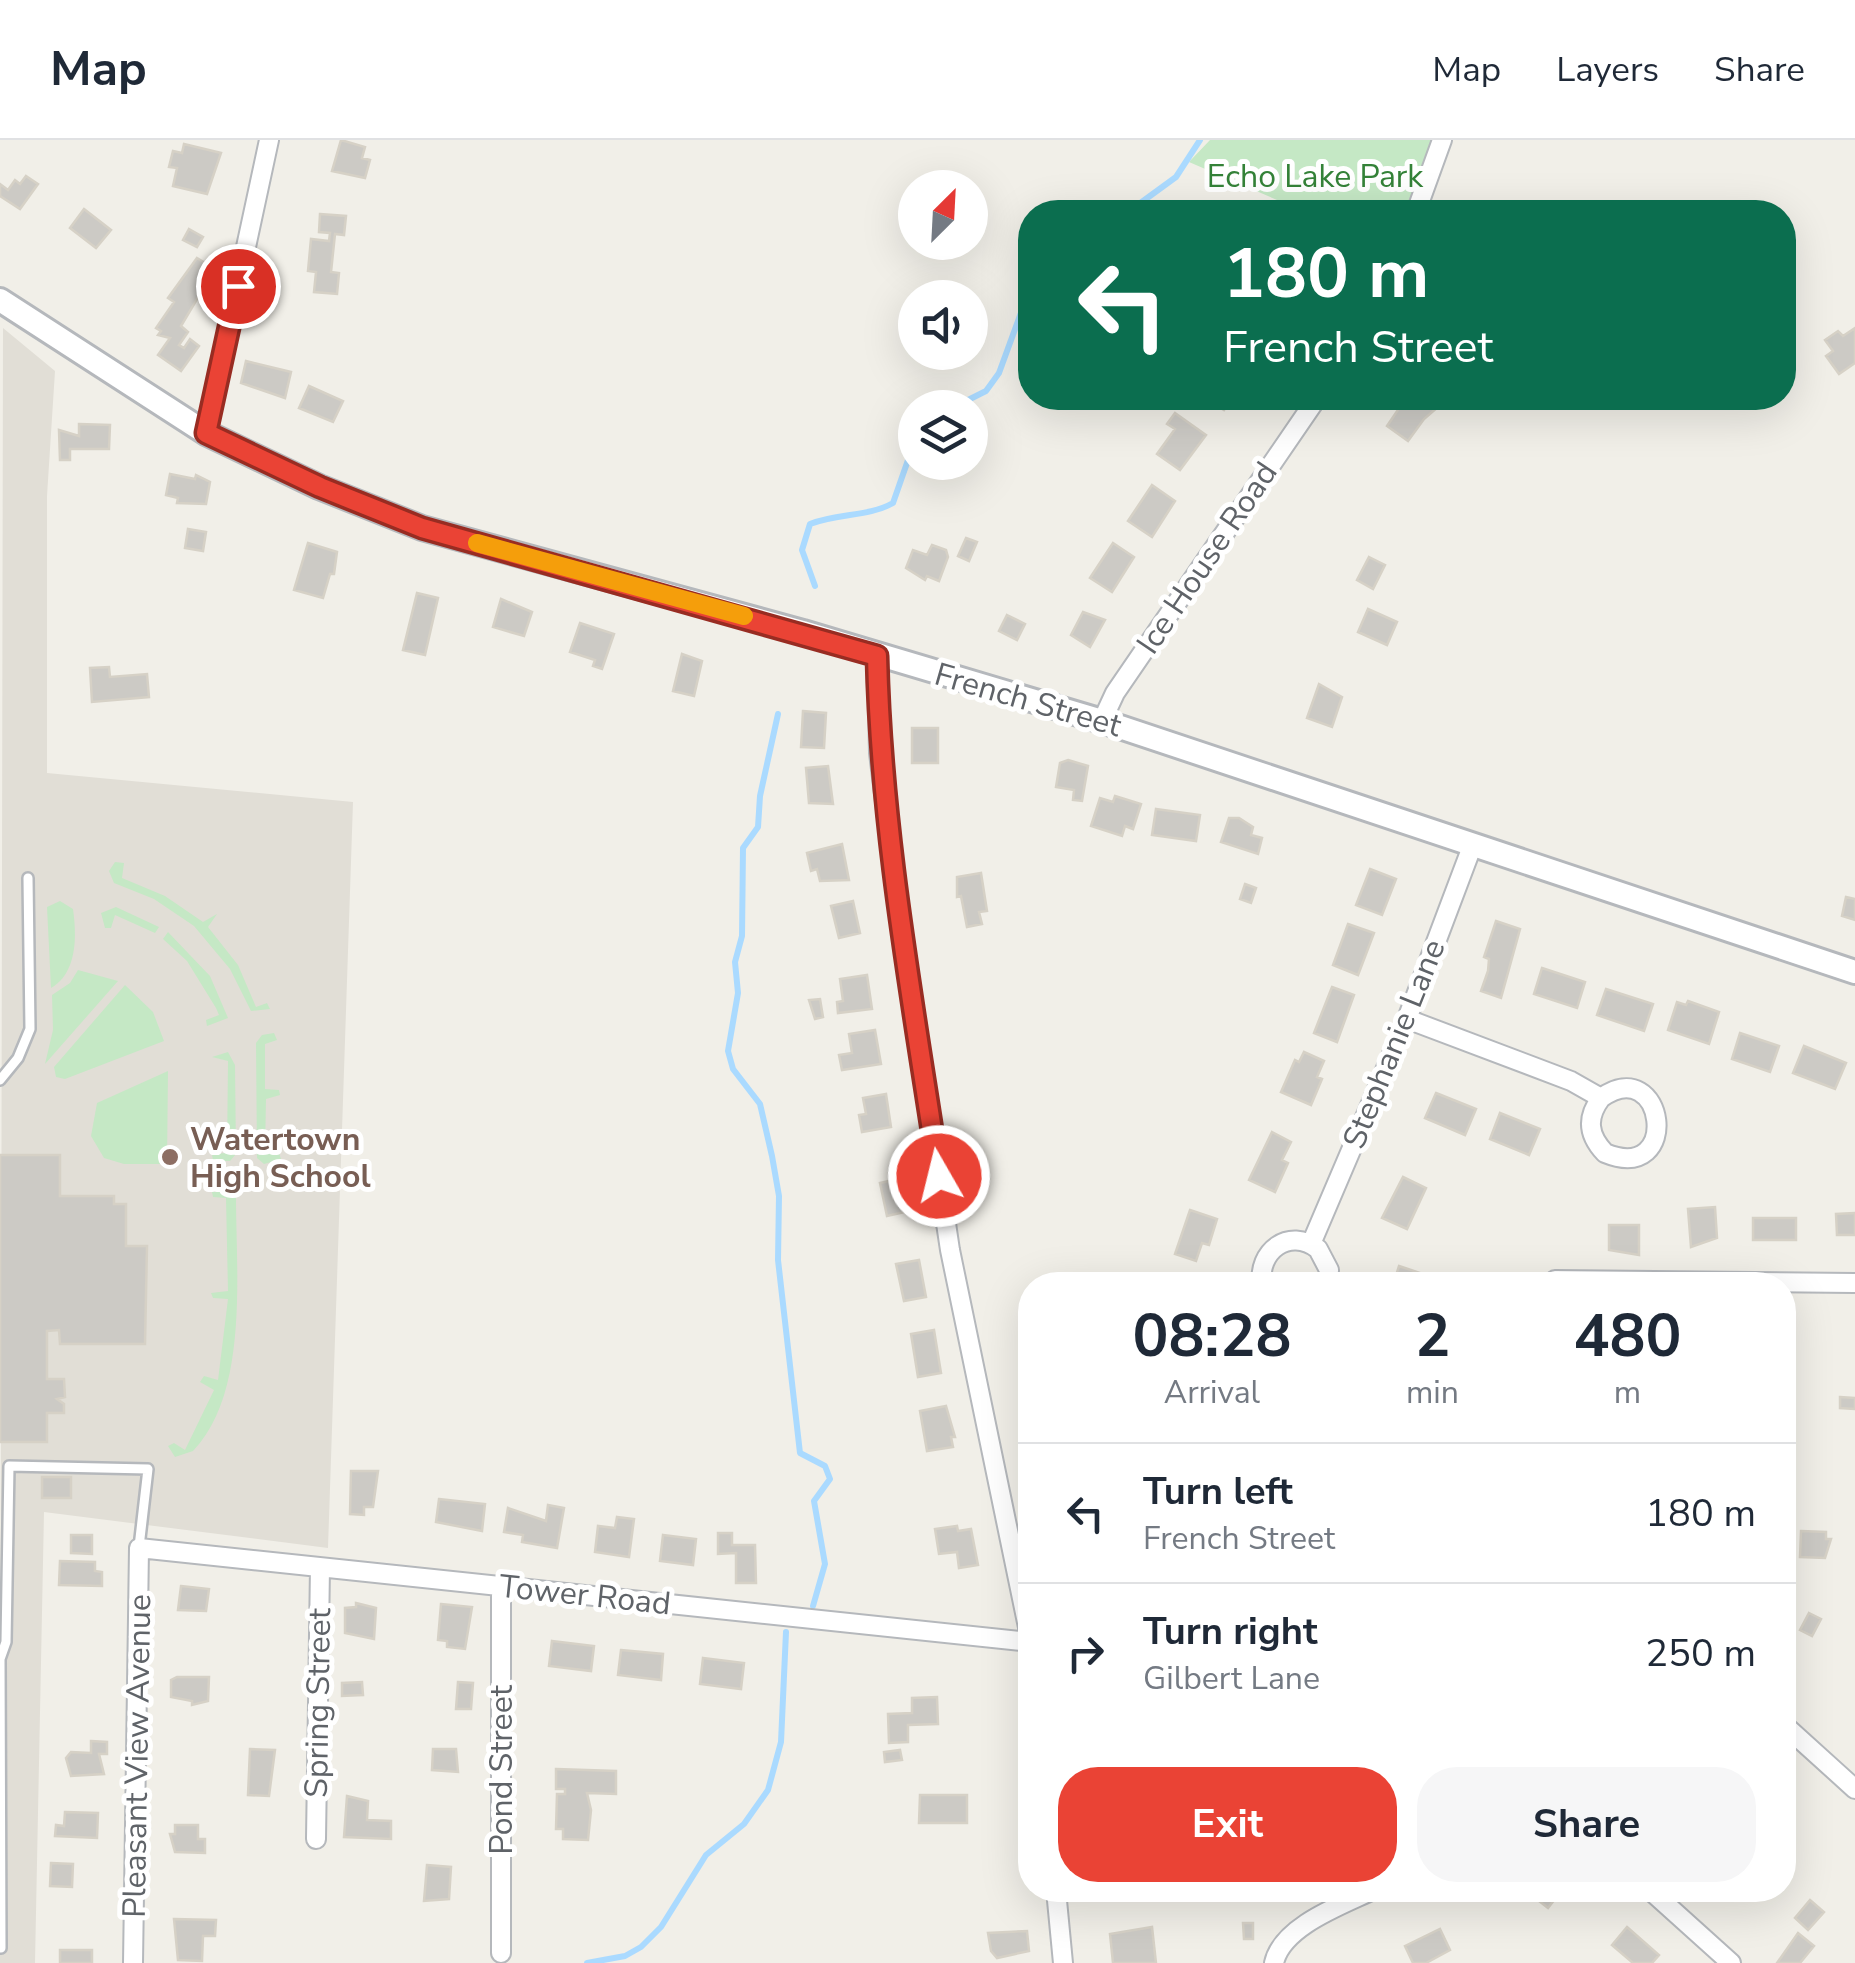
<!DOCTYPE html>
<style>
body{margin:0;font-family:"Nunito Sans",sans-serif;background:#f6f6f7;color:#1f2937;height:100vh;display:flex;flex-direction:column;font-size:38px;white-space:nowrap}
*{box-sizing:border-box;margin:0}
p{font-size:32px;color:#747a83}
.icon{flex:none;width:55px;height:55px;fill:none;stroke:currentColor;stroke-width:2;stroke-linecap:round;stroke-linejoin:round}
.map{position:relative;flex:1;overflow:hidden}
.sheet{position:absolute;left:1018px;top:1132px;width:778px;height:630px;display:flex;flex-direction:column;background:#fff;border-radius:40px;box-shadow:0 10px 40px #0002}
.sheet>*{flex:none}
.banner{position:absolute;left:1018px;top:60px;width:778px;height:210px;border-radius:40px;box-shadow:0 10px 40px #0002;background:#0b6e4f;color:#fff;overflow:hidden}
.needle{width:65px;rotate:24deg}
.fabs{position:absolute;left:898px;top:30px;display:grid;gap:20px}
.fabs a{display:grid;place-items:center;width:90px;height:90px;border-radius:50%;background:#fff;box-shadow:0 10px 40px #0002;font-size:50px}
.pin{position:absolute;display:grid;place-items:center;width:85px;height:85px;color:#fff;margin:-42px;border:5px solid #fff;border-radius:50%;box-shadow:0 2px 10px #0007}
.me{position:absolute;width:110px;margin:-55px;rotate:352deg;stroke-linejoin:round;filter:drop-shadow(0 0 8px #0008)}
.turn{display:flex;align-items:center;gap:35px;height:210px;padding:0 40px;font-size:45px}
.turn .icon{width:130px;height:130px;stroke-width:2.5}
.turn b{display:block;font-size:70px;line-height:85px}
.eta{display:flex;justify-content:space-evenly;align-items:center;height:170px;text-align:center}
.eta b{font-size:60px;font-weight:700;line-height:70px}
.button{display:flex;gap:20px;margin-top:auto;padding:20px 40px}
.button a{flex:1;height:115px;border-radius:40px;background:#ea4335;color:#fff;font-size:40px;font-weight:700;line-height:115px;text-align:center}
.button a+a{background:#f6f6f7;color:#1f2937}
ul{padding:0;list-style:none}
li{display:flex;align-items:center;gap:30px;height:140px;padding:0 40px;border-top:2px solid #e0e1e3}
li div{flex:1}
li b{display:block;font-size:38px}
li em{font-style:normal}
header{display:flex;align-items:center;gap:60px;box-sizing:border-box;height:140px;padding:0 50px;background:#fff;border-bottom:2px solid #e0e1e3}
header strong{font-size:48px}
nav{display:flex;gap:55px;margin-inline-start:auto;font-size:35px}
.map>svg:first-child{display:block}
</style>
<header>
<strong>Map</strong>
<nav><a>Map</a><a>Layers</a><a>Share</a></nav>
</header>
<div class="map">
<svg width="1855" height="1823" viewBox="0 0 1855 1823">
<rect width="100%" height="100%" fill="#f1efe8"/>
<path fill="#e1ded6" d="M3 188 55 231 47 356V633L353 662 328 1408 44 1372 35 1823H0Z"/>
<path fill="#c5e8c5" d="M1210 0H1442L1416 72H1305L1189 22Z
M115 722 124 723 122 738 165 756 203 782 217 774 208 787 238 825 256 867 267 863 270 869 251 871 230 829 194 786 154 759 114 743 109 731Z
M60 761 73 769C77 797 77 833 51 848L47 767Z
M116 767 159 787 155 793 115 775 111 788H105L101 773Z
M168 792 210 836 228 878 207 886 206 880 219 875 216 868 187 821 163 799Z
M78 830 118 841 45 924 53 890 52 855 70 843Z
M125 845 153 872 164 901 65 939 56 937 54 927Z
M274 893 277 900 265 904V949L279 950 280 955 266 959 265 1011 279 1013 281 1019 264 1024 257 1018 256 903 262 895Z
M228 912 235 925 236 1014 230 1021H213L212 1014 227 1013 228 921 212 917Z
M168 931 167 1024H124L104 1018 91 996 97 963Z
M212 1052H233L236 1057C236 1132 249 1253 193 1311L175 1317 168 1306 174 1303 185 1310 214 1250 200 1242 204 1236 218 1240 228 1159 213 1158 211 1153 228 1151 226 1058 213 1057Z"/>
<g fill="none" stroke-linecap="round" stroke-linejoin="round">
<path stroke="#aadaff" stroke-width="6" d="M1128 72 1176 37 1200 0
M952 268 986 251 999 233 1030 148
M815 446 802 410 810 384C838 373 868 377 893 363L915 300
M778 574 760 656 758 687 743 708 742 796 735 822 738 853 728 911 733 929 760 964 772 1016 779 1056 778 1120 800 1313 825 1326 830 1339 814 1361 825 1424 813 1466
M587 1823 625 1816 641 1807 661 1787 706 1715 744 1684 768 1650 781 1602 786 1492"/>
</g>
<path fill="#cccac5" stroke="#d6d1c6" stroke-width="2.5" d="M341 0 365 7 362 18 370 20 365 38 332 31Z
M184 4 221 13 207 54 173 46 177 28 169 27 173 11 182 13Z
M26 36 38 44 20 69 0 56V44L8 50 15 40 20 44Z
M84 69 111 90 96 108 70 88Z
M320 74 346 76 344 95 335 94 331 132 339 133 337 154 314 152 316 132 308 131 311 99 329 101 330 93 319 92Z
M189 89 203 97 197 107 183 100Z
M197 118 215 129 181 186 188 192 179 205 184 208 190 199 199 206 181 231 158 215 170 198 158 195 161 191 156 188 174 162 168 158Z
M1855 188V223L1839 234 1826 216 1833 211 1825 200 1838 191 1843 196Z
M246 221 291 232 285 258 241 243Z
M309 246 343 261 333 282 299 268Z
M1205 258H1232L1224 270Z
M1396 258H1440L1445 261 1424 279 1408 301 1387 286 1402 264Z
M1175 273 1206 295 1180 330 1157 314 1175 289 1167 284Z
M79 284 110 285 109 309H70V320H60L59 290 79 296Z
M170 334 195 339 196 335 210 342 206 364 177 363 178 358 166 355Z
M1152 345 1175 361 1152 397 1128 381Z
M188 389 206 392 203 411 185 408Z
M966 398 977 402 969 421 958 416Z
M308 403 337 412 334 434H330L323 458 294 450Z
M1113 403 1134 417 1112 452 1090 438Z
M932 405 946 410 948 417 939 441 927 436 925 440 906 428 913 410 927 415Z
M1369 417 1385 425 1373 449 1357 440Z
M417 453 438 458 425 515 403 510Z
M501 459 532 472 524 496 493 487Z
M1368 469 1397 482 1387 505 1358 492Z
M1083 472 1105 480 1090 507 1071 495Z
M1007 475 1025 484 1017 500 999 491Z
M580 483 614 494 602 529 593 526 595 520 570 512Z
M682 514 702 521 694 556 673 551Z
M109 527 110 537 147 534 149 557 92 562 90 528Z
M1319 544 1342 557 1332 587 1307 578Z
M803 571 826 573 824 608 801 607Z
M912 588H938V623H912Z
M1068 620 1088 626 1082 661 1073 660 1074 650 1056 647 1060 623Z
M828 626 833 664 809 663 806 628Z
M1115 656 1141 664 1133 689 1125 686 1122 696 1091 686 1100 658 1113 662Z
M1156 669 1200 675 1196 701 1152 695Z
M1229 678H1239L1253 687 1251 695 1262 698 1258 714 1221 702Z
M842 704 849 740 820 741 817 729 811 731 807 713Z
M1370 729 1396 739 1382 775 1356 765Z
M981 733 987 771 979 772 982 784 967 787 961 756 957 757V737Z
M1245 744 1256 748 1251 763 1240 759Z
M1846 757 1855 759V780L1842 776Z
M853 761 860 793 839 798 831 766Z
M1496 781 1520 789 1501 858 1481 851 1488 831 1489 819 1484 817Z
M1348 784 1374 793 1358 835 1333 825Z
M1542 828 1585 842 1577 868 1534 854Z
M867 835 872 869 838 873 837 862 843 861 840 839Z
M1332 847 1354 855 1337 902 1314 893Z
M1606 849 1653 864 1644 891 1597 875Z
M820 859 823 877 815 879 809 860Z
M1688 861 1719 872 1709 904 1668 890 1677 862 1686 865Z
M875 890 881 924 842 930 839 915 852 913 849 894Z
M1740 893 1779 906 1770 932 1732 919Z
M1804 906 1846 923 1835 949 1793 933Z
M1304 912 1324 921 1317 937 1322 939 1311 965 1281 952 1295 920 1299 922Z
M1436 953 1476 969 1465 995 1425 978Z
M886 954 891 987 862 992 859 975 866 974 863 958Z
M1500 973 1540 989 1529 1015 1490 999Z
M1272 992 1291 1002 1282 1020 1288 1023 1275 1052 1249 1040Z
M0 1015H60V1056H114V1064H126V1106H147L145 1204H60L59 1190 47 1191V1239H64L65 1257 57 1259 64 1264V1273H47V1302H0Z
M1403 1037 1426 1048 1407 1089 1382 1078Z
M902 1038 909 1071 887 1076 880 1043Z
M1715 1067 1717 1098 1691 1107 1688 1069Z
M1190 1070 1217 1079 1209 1105 1202 1103 1196 1121 1175 1114Z
M1855 1073V1095H1837L1836 1074Z
M1753 1078H1796V1100H1753Z
M1609 1085H1639V1115L1609 1110Z
M919 1120 926 1157 904 1161 896 1124Z
M1399 1126 1420 1133 1416 1145H1393Z
M934 1190 941 1233 918 1237 911 1194Z
M1840 1257 1855 1258V1269L1840 1268Z
M946 1266 955 1297H951L953 1307 927 1311 920 1271Z
M351 1331H378L373 1367H364V1375L350 1374Z
M42 1337H71V1358H42Z
M439 1359 485 1364 482 1391 436 1382Z
M548 1365 564 1368 557 1408 522 1402 523 1395 504 1392 508 1368 546 1381Z
M617 1377 634 1379 629 1417 595 1412 598 1386 615 1388Z
M957 1386 958 1391 971 1389 978 1425 959 1428 957 1412 939 1414 935 1389Z
M1801 1391 1826 1392V1399H1831L1825 1418 1800 1417Z
M718 1393H732V1405H755L756 1443H736V1413L718 1414Z
M71 1395H92V1414L71 1413Z
M663 1395 696 1399 693 1425 660 1421Z
M60 1421 95 1422V1431L102 1432V1446L59 1445Z
M181 1446 209 1449 206 1471 178 1470Z
M356 1463 376 1468 374 1499 345 1493V1468L356 1467Z
M441 1464 472 1467 465 1509 447 1507V1501L438 1500Z
M1809 1473 1821 1479 1812 1496 1800 1490Z
M552 1501 594 1506 591 1531 549 1526Z
M621 1510 663 1514 661 1540 618 1535Z
M703 1518 744 1523 741 1549 700 1544Z
M177 1537H209L208 1561 192 1565V1561L171 1557V1540Z
M362 1542 363 1555 342 1556V1543Z
M458 1542 473 1543 471 1569H456Z
M937 1557 938 1584 908 1585V1602L889 1603 888 1574 912 1573V1558Z
M91 1601 107 1602V1614H99L104 1634 71 1636 66 1618 71 1612 91 1613Z
M250 1609 275 1610 269 1656 248 1655Z
M433 1609H456L458 1632 432 1630Z
M900 1610 902 1620 885 1622 884 1612Z
M556 1629 616 1631V1654L587 1653 591 1670 588 1700 563 1699V1689H556L557 1654H565V1649H556Z
M920 1655H967V1683H919Z
M347 1656 368 1661 367 1680 391 1681V1699L344 1697Z
M65 1672 98 1673 97 1698 55 1696 56 1685 64 1686Z
M175 1685H198V1699H205V1713L175 1712 170 1694H175Z
M51 1723 73 1724 72 1747 50 1746Z
M427 1725 451 1727 449 1759 424 1761Z
M1525 1750H1562L1548 1768Z
M1810 1760 1824 1772 1808 1790 1795 1778Z
M174 1779 216 1780 215 1796H203L202 1821 178 1820Z
M1243 1783H1253V1799H1244Z
M1152 1787 1156 1823H1113L1110 1794Z
M1627 1787 1659 1815 1652 1823H1633L1612 1805Z
M1440 1789 1450 1810 1426 1823H1413L1405 1806Z
M1027 1791 1029 1811 997 1818 991 1811 988 1793Z
M1798 1793 1814 1806 1800 1823H1777Z
M60 1810H92V1823H60Z"/>
<g fill="none" stroke-linecap="round" stroke-linejoin="round">
<g stroke="#b5b8bc" stroke-width="14">
<path id="service" d="M0 940 18 918 30 889 28 738
M0 1519 6 1502 9 1326 148 1329 139 1407
M0 1519 1 1808"/>
</g>
<g stroke="#b5b8bc" stroke-width="22">
<path id="minor" d="M1416 72 1442 0
M206 293 269 0
M877 516 879 613 894 735 950 1110 1030 1497
M1102 581 1115 553 1317 258
M1407 879 1571 941 1601 958C1586 978 1588 995 1605 1013 1683 1045 1665 912 1601 958
M1311 1104 1407 879 1473 704
M1555 1140 1855 1143
M1262 1145C1257 1111 1289 1087 1318 1109L1329 1130 1328 1145
M1782 1583 1855 1649
M316 1699 320 1427
M1056 1750 1063 1823
M1650 1750 1731 1823
M501 1813V1447
M133 1823 139 1408 1030 1502
M1274 1823C1282 1786 1342 1765 1373 1750"/>
</g>
<g stroke="#b5b8bc" stroke-width="28">
<path id="tertiary" d="M0 160 206 293 319 347 422 388 803 492 1102 581 1855 832"/>
</g>
<use href="#service" stroke="#fff" stroke-width="9"/>
<use href="#minor" stroke="#fff" stroke-width="18"/>
<use href="#tertiary" stroke="#fff" stroke-width="22"/>
</g>
<g fill="none" stroke-linecap="round" stroke-linejoin="round">
<g stroke="#982c22" stroke-width="25">
<path id="route" d="M238 146 206 293 320 347 422 388 877 516C881 691 913 863 939 1036"/>
</g>
<use href="#route" stroke="#ea4335" stroke-width="18"/>
<path stroke="#f59e0b" stroke-width="18" d="M477 403 744 476"/>
</g>
<circle fill="#8d6e63" stroke="#fff" stroke-width="4" cx="170" cy="1017" r="10"/>
<g text-anchor="middle" dominant-baseline="central" stroke-width="10" stroke-linejoin="round" paint-order="stroke">
<g font-size="32" fill="#348238" stroke="#fff">
<text x="1315" y="36">Echo Lake Park</text>
</g>
<g font-size="32" fill="#5f6368" stroke="#fff">
<text transform="translate(1207 418) rotate(-56)">Ice House Road</text>
<text transform="translate(1028 560) rotate(16)">French Street</text>
<text transform="translate(1394 904) rotate(-68)">Stephanie Lane</text>
<text transform="translate(585 1455) rotate(6)">Tower Road</text>
<text transform="translate(318 1563) rotate(-89)">Spring Street</text>
<text transform="translate(137 1616) rotate(-89)">Pleasant View Avenue</text>
<text transform="translate(501 1630) rotate(-90)">Pond Street</text>
</g>
<g font-size="32" font-weight="bold" fill="#785e54" stroke="#fff" text-anchor="start">
<text x="190" y="999">Watertown<tspan x="190" dy="37">High School</tspan></text>
</g>
</g>
</svg>
<div class="fabs">
<a><svg class="needle" viewBox="-14 -14 28 28"><path d="M0-13l5 13h-10z" fill="#e53935"/><path d="M0 13l5-13h-10z" fill="#747a83"/></svg></a>
<a><svg class="icon" aria-label="sound" viewBox="0 0 24 24"><path d="M4 9h4l5-4v14l-5-4H4zM17 9q2 3 0 6"/></svg></a>
<a><svg class="icon" aria-label="layers" viewBox="0 0 24 24"><path d="M12 4l9 5-9 5-9-5zM3 14l9 5 9-5"/></svg></a>
</div>
<div class="pin" style="left:238px;top:146px;background:#d93025"><svg class="icon" aria-label="arrive" viewBox="0 0 24 24"><path d="M6 21V4h12l-3 4 3 4H6"/></svg></div>
<svg class="me" style="left:939px;top:1036px" viewBox="-20 -20 40 40"><circle r="17" fill="#ea4335" stroke="#fff" stroke-width="3"/><path d="M0-11L8 9 0 5-8 9z" fill="#fff"/></svg>
<div class="banner">
<div class="turn"><svg class="icon" aria-label="left" viewBox="0 0 24 24"><path d="M17 20v-9H6M10 6l-5 5 5 5"/></svg><div><b>180 m</b>French Street</div></div>
</div>
<section class="sheet">
<div class="eta">
<div><b>08:28</b><p>Arrival</p></div>
<div><b>2</b><p>min</p></div>
<div><b>480</b><p>m</p></div>
</div>
<ul>
<li><svg class="icon" aria-label="left" viewBox="0 0 24 24"><path d="M17 20v-9H6M10 6l-5 5 5 5"/></svg><div><b>Turn left</b><p>French Street</p></div><em>180 m</em></li>
<li><svg class="icon" aria-label="right" viewBox="0 0 24 24"><path d="M7 20v-9h11M14 6l5 5-5 5"/></svg><div><b>Turn right</b><p>Gilbert Lane</p></div><em>250 m</em></li>
</ul>
<div class="button"><a>Exit</a><a>Share</a></div>
</section>
</div>
